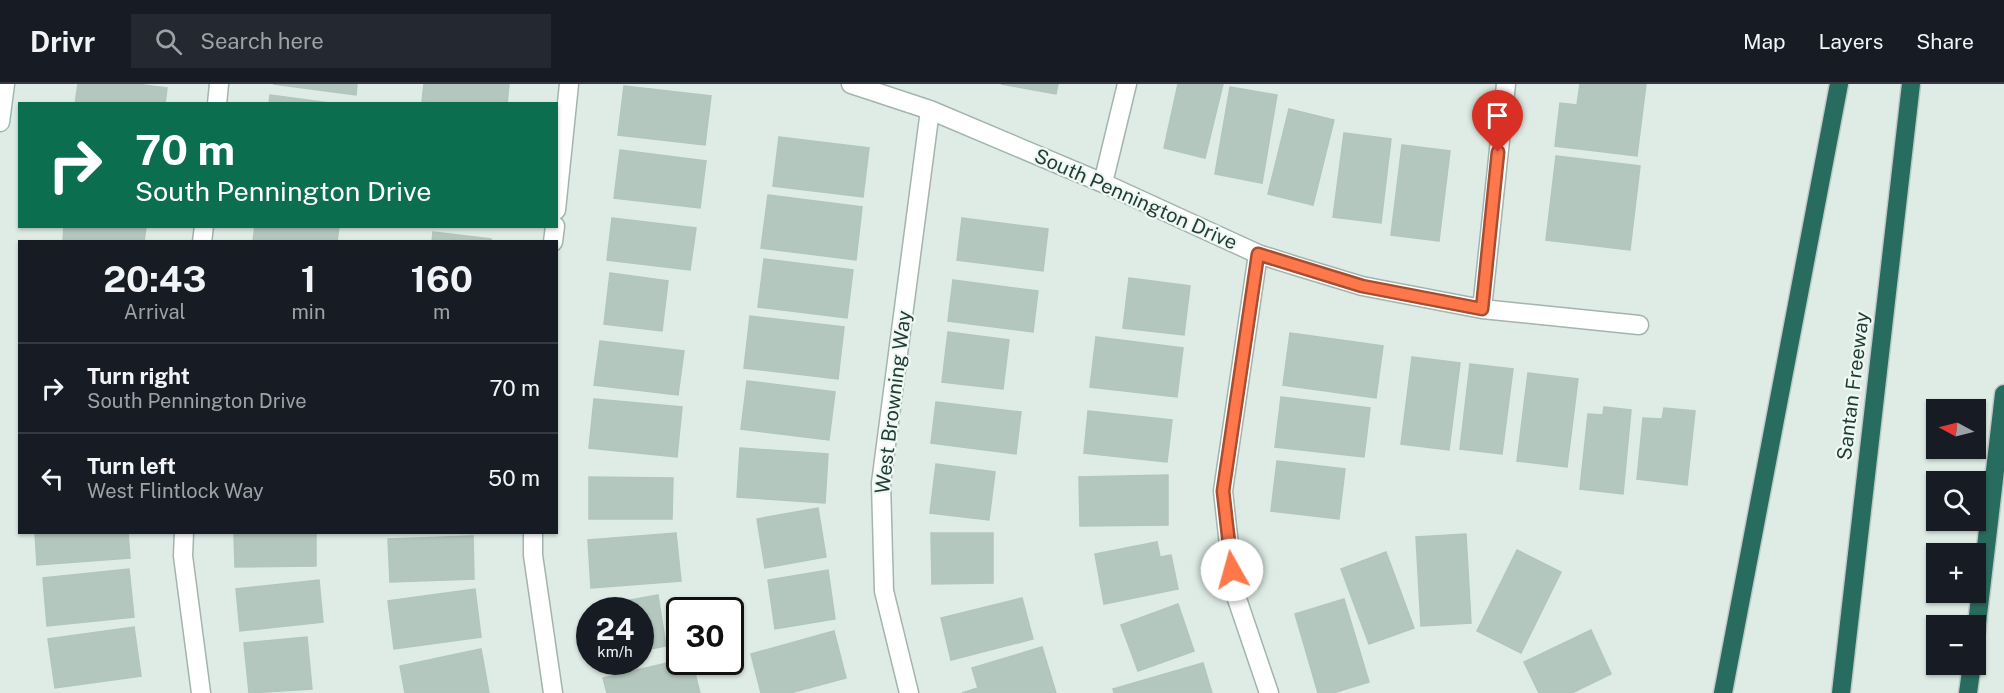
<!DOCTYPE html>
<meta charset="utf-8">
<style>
body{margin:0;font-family:"Public Sans",sans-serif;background:#242831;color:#f1f3f6;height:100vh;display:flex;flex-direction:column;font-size:22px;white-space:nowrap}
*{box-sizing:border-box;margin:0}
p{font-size:20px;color:#9ea1a6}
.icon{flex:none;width:33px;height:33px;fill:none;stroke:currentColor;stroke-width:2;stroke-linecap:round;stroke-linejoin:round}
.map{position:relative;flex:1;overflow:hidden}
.side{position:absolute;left:18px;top:156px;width:540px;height:294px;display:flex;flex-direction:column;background:#171b24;border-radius:0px;box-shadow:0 2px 4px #0004}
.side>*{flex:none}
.guide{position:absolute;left:18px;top:18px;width:540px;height:126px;border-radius:0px;box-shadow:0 2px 4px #0004;background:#0b6e4f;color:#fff;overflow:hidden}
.needle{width:39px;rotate:277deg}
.fabs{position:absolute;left:1926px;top:315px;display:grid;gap:12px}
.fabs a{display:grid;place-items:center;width:60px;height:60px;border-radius:0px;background:#171b24;box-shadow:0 2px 4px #0004;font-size:30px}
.speed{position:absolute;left:576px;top:513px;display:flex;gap:12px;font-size:30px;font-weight:700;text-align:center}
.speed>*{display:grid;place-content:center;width:78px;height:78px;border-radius:50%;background:#171b24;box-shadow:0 2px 4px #0004;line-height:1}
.speed small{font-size:15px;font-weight:400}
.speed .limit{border:3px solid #111;border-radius:9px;background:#fff;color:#111}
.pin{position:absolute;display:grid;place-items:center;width:51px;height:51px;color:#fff;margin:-62px -26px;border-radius:50% 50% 50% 0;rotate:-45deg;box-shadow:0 0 6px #0007}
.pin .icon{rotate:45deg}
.me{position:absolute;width:66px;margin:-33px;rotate:353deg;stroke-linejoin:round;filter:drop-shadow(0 0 4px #0008)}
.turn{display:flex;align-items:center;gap:21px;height:126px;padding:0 18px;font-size:27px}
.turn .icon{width:78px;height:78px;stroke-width:2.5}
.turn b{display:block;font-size:42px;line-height:51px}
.eta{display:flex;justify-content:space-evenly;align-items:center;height:102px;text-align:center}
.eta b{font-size:36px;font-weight:700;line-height:42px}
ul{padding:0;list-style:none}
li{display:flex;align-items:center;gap:18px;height:90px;padding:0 18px;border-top:2px solid #363941}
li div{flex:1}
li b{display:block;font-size:22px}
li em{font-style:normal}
header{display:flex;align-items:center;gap:36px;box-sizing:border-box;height:84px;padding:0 30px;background:#171b24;border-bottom:2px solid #363941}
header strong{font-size:28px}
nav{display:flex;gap:33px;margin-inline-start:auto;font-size:21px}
.search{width:420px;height:54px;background:#242831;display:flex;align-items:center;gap:15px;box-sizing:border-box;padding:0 21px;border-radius:0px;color:#9ea1a6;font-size:22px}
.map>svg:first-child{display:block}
</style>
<header>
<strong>Drivr</strong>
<div class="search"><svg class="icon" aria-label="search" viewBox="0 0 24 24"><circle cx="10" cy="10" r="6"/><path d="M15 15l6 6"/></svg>Search here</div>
<nav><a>Map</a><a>Layers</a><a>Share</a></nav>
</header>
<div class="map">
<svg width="2004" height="609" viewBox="0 0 2004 609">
<rect width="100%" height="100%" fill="#dfece6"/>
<path fill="#b4c7bf" stroke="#b1c6bd" stroke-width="1.5" d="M78 0H136L167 4 165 20H75Z
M273 0H357L356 11Z
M424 0H509L507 20H441L422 17Z
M1001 0H1058L1056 10Z
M1178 0H1223L1205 74 1164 64Z
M1580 0H1646L1637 72 1555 62 1560 19 1577 21Z
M624 2 711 12 705 61 618 51Z
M1230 3 1277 11 1262 99 1215 90Z
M270 11 337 20H269Z
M1289 25 1334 36 1313 121 1268 110Z
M1344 49 1391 55 1381 139 1333 133Z
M779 53 869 64 863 113 773 102Z
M1402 61 1450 67 1439 157 1391 151Z
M620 66 706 77 700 124 614 114Z
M1556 72 1640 82 1630 166 1546 156Z
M768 111 862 123 856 176 761 164Z
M612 134 696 144 690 186 607 176Z
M962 134 1048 145 1043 187 957 176Z
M64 142H146L144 158H63Z
M255 142H339L337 158H253Z
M433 148 491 155V158H432Z
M764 175 853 186 847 234 758 223Z
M610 189 668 197 662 247 604 240Z
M1129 194 1190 202 1184 251 1123 244Z
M953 196 1038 207 1033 248 948 237Z
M750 232 844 243 838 295 744 284Z
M948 248 1009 256 1003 305 942 298Z
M1290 249 1383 262 1376 314 1283 301Z
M1096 253 1183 264 1177 313 1090 303Z
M600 257 684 267 678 311 594 301Z
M1412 273 1460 279 1449 366 1401 360Z
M1470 280 1513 285 1502 370 1460 365Z
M1528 289 1578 295 1567 383 1517 377Z
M747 297 835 308 829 356 741 345Z
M1281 313 1370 324 1364 373 1275 363Z
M594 315 682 323 677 373 589 364Z
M936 318 1021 328 1016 370 931 359Z
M1604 323 1631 326 1623 410 1580 405 1588 330 1603 331Z
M1664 324 1695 327 1687 401 1637 395 1643 334 1662 335Z
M1088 327 1172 336 1167 378 1084 369Z
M740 364 828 370 825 419 737 413Z
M1277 377 1345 385 1339 435 1271 427Z
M936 380 995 388 989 436 930 429Z
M1168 391V441L1080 442 1079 393Z
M589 393 673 394 672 435H589Z
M818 424 826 473 765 484 757 435Z
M35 448H128L130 474 37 481Z
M234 448H316V482L235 483Z
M676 449 681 497 591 504 588 456Z
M931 449H993V499L932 500Z
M1466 450 1471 539 1421 542 1416 453Z
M473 452 474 495 390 498 388 455Z
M1157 458 1160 473 1171 471 1178 505 1104 520 1095 470Z
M1517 466 1561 488 1521 569 1477 547Z
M1386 468 1414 544 1369 560 1341 485Z
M129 485 134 533 47 542 43 494Z
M828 486 835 535 775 545 768 496Z
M319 496 323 538 240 547 236 505Z
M475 505 481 553 394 565 388 517Z
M658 511 666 562 640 567V526H599L598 522Z
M1022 514 1033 555 951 576 941 534Z
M1344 515 1369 598 1333 609H1318L1295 530Z
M1178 520 1194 567 1138 587 1121 541Z
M134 543 141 592 55 604 48 555Z
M1591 546 1611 590 1572 609H1539L1524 578Z
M834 547 846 594 790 609H761L751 570Z
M307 553 312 605 249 609 244 559Z
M1042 563 1056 609H962L978 604 972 584Z
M481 565 489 609H405L400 582Z
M680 576V578H692L700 609H607L603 594Z
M1203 579 1212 609H1114L1113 605Z"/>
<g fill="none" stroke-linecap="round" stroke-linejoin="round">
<g stroke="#a2b4ad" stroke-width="21">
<path id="street" d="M851 0 930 26 1103 99 1258 170 1296 182 1362 202 1482 225 1639 241
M217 20 219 0
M1103 99 1127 0
M556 126 569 0
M202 158 204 142
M553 158 555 142
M1258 170 1223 407 1234 506 1269 609
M1482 225 1506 0
M184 448 183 472 201 609
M533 448V471L553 609
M909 609 884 507 881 399 930 26"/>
</g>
<g stroke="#9db9af" stroke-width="21">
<path id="secondary" d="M0 38 5 0"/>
</g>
<g stroke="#c0c9c6" stroke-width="21">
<path id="highway" d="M1976 548 2004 310
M1723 609 1839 0
M1841 609 1911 0
M1968 609 1972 580"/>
</g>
<use href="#street" stroke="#fff" stroke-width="18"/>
<use href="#secondary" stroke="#fff" stroke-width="18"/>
<use href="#highway" stroke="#286c5f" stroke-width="18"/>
</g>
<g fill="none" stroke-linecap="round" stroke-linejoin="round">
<g stroke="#a54e31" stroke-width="15">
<path id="route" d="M1232 486 1223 407 1258 170 1362 202 1482 225 1498 68"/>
</g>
<use href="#route" stroke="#fe784b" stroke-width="10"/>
</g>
<g text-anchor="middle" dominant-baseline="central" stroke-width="4.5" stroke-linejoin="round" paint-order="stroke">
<g font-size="20" fill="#1f3d35" stroke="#f0f8f4">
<text transform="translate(1136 115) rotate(24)">South Pennington Drive</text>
<text transform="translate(1853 302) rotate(-83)">Santan Freeway</text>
<text transform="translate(893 318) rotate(-83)">West Browning Way</text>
</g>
</g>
</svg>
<div class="fabs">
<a><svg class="needle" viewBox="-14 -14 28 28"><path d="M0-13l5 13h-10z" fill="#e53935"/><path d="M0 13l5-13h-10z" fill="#9ea1a6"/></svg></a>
<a><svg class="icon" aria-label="search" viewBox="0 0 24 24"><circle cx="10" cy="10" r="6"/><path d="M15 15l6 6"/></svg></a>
<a>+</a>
<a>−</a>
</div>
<div class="speed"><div>24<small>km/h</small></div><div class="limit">30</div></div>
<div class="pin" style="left:1498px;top:68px;background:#d93025"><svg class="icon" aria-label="arrive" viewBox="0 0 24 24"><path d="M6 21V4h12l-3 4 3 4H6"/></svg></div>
<svg class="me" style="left:1232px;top:486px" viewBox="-20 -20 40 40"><circle r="19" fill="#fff"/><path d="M0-13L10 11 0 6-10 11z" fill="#fe784b"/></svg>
<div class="guide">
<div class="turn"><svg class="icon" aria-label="right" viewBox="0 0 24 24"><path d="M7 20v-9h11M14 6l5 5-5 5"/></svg><div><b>70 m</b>South Pennington Drive</div></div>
</div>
<section class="side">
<div class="eta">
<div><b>20:43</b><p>Arrival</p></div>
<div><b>1</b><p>min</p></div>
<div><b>160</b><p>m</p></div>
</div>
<ul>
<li><svg class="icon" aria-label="right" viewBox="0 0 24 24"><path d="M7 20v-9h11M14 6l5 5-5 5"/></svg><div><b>Turn right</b><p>South Pennington Drive</p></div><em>70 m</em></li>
<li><svg class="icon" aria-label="left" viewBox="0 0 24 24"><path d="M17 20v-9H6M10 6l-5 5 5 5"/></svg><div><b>Turn left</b><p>West Flintlock Way</p></div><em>50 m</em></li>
</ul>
</section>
</div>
